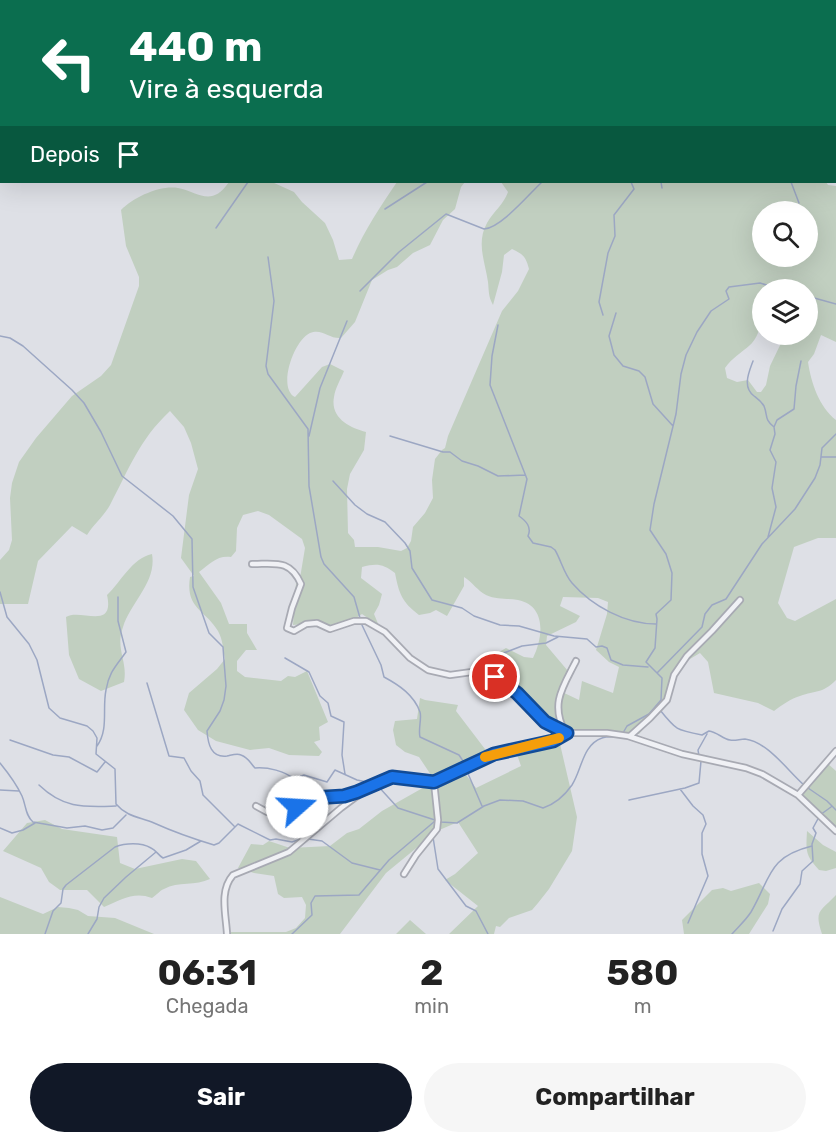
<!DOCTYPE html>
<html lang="pt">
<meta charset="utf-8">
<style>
body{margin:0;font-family:Rubik,sans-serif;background:#f6f6f6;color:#222;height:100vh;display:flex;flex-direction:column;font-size:22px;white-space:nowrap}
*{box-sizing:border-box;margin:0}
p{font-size:20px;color:#767676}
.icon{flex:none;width:33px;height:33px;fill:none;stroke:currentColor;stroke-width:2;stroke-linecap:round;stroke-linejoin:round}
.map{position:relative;height:934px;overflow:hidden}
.details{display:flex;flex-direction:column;background:#fff;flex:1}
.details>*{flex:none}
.hud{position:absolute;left:0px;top:0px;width:837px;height:183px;box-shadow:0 6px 24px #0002;background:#0b6e4f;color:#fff;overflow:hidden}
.tools{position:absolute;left:752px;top:201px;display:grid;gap:12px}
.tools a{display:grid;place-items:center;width:66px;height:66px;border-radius:50%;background:#fff;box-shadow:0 6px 24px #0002;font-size:30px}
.pin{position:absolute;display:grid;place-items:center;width:51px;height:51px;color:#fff;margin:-26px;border:3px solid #fff;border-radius:50%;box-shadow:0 2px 6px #0007}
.me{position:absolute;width:66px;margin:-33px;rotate:71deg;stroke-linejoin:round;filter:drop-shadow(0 0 4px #0008)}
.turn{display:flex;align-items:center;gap:21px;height:126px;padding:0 30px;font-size:27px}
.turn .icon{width:78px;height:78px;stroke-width:2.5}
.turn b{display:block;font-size:42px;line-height:51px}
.then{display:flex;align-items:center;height:57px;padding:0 30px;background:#0003;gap:12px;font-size:22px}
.eta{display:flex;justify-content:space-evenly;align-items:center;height:102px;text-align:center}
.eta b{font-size:36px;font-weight:700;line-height:42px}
.button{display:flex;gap:12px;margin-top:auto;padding:12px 30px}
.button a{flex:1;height:69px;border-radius:36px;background:#111827;color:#fff;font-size:24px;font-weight:700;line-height:69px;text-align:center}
.button a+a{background:#f6f6f6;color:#222}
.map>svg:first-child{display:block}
</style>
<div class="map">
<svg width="836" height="934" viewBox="0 0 836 934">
<rect width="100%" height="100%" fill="#dee0e6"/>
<path fill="#c1cfc0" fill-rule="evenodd" d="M188 0H315L185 1Z
M496 0H731V1H496Z
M793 0H836V161V2Z
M229 182H272L294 192 302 202 325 223 333 240 339 260 352 259C364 231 380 207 397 182H465L461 187 455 209 443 220 430 245 413 253 397 267 388 270 372 280 355 322 341 338C329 339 322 328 310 333 294 340 277 388 295 397L322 367 330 364 344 371C341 379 335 388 334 397 330 418 350 428 366 432L364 450 350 474 347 489 348 533 354 540 355 547H378L401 551 407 548 411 541 413 527 425 513 433 498 432 480 435 459 442 450 445 448 448 436 502 311 518 291 529 269C526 257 523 254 512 249L504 255 502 272 493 305C488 296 489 291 488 282 485 261 476 243 487 223 493 212 504 204 508 192L501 182H826L828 185 836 186V342L821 335 814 354 808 362C811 382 819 407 836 420V538H818L794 547 778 603 787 618 795 621 836 599V680C822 694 816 690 800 696 790 699 782 705 774 711L758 703 714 693 708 662 700 653 685 662 673 679 670 697 639 734 568 736 560 744 577 817 572 851 549 889 538 903 532 910 509 918 500 927 496 926 494 934H449L478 906 445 880 455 874 478 853 458 822 437 831 386 873 340 934H230L231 932H286L296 928 305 918 306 905 302 897 284 898 278 894 274 876 254 873 238 868 251 844 263 845 269 841 290 848 330 846 347 833 359 829 382 811 435 781 419 757 405 752 396 745 393 730 395 721 417 719 420 698 425 700 458 705 456 711 488 753 460 767 476 788 521 766 514 746 549 740 554 736V730L519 693 486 673C488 658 494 655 506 648L524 657 533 658C543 638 547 606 518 600 507 598 497 600 486 595 478 591 472 582 464 577V586L447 616 436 610 430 613 419 615C402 602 399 594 395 573 383 564 377 563 362 567L361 578 382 594 379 605 374 614 379 626 362 614 356 618 323 628 314 623 293 625 296 583 300 578 305 548 302 539 269 515 258 511 243 515 237 528 236 551 231 557C217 555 210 564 199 572L221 603 229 624H247V633L257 650H246L237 661V671L245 677 281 681 288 676 295 677 307 671 328 722 319 727 320 740 314 742 322 752 319 756 289 755 269 748 250 750 216 741 198 730 184 710 189 693 217 669 225 659C223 649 223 640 218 631 206 610 185 609 190 577L194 576 181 558 189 495 198 469 191 443 184 427 170 411C139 440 129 469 110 505 104 516 93 525 87 535L72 526 38 561 28 604H0V560L9 550 12 540 10 498 12 483 19 462 36 438 72 396 101 376 111 365 139 286V277L126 246 121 210C134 197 160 185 178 188 199 192 211 208 229 182ZM762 212H807V256H762ZM762 290H807V334L785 335 770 366 766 385 761 392H757L748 380 737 382 727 378 725 368C732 358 741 353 750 345 764 333 762 306 762 290ZM563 597 598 598 608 602 607 614 596 650 609 662 619 667 613 693 582 681 579 700 560 691 568 671 546 645 547 636 576 622 580 616 560 606Z
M152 554C157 582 131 602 123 627 115 649 128 661 124 682L101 691 79 679 69 655 66 617C80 608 115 631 107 595 121 582 132 558 152 554Z
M827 763 836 771V830L800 795Z
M45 820 62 829 117 837 120 863 135 869 182 859 196 861 210 879C196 886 178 881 164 889 159 891 157 895 152 898 134 891 121 900 104 907L87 890H60L49 882 41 868 3 851 27 823Z
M807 831 823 845 836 852V868L826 871 819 870C805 855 806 851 807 831Z
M759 883 770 894 768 904 749 934H684L682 920 712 890 723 888 731 891Z
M836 895V934H822C814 910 820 912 836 895Z
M0 897 43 914 58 907 69 908 78 910 88 916 115 918 154 934H0Z
M410 920 426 934H396Z"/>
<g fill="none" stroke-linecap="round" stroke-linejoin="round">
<path stroke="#9ca7c3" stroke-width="1.5" d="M581 0H584
M637 0 646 2
M42 2V0
M200 2V0
M301 2 303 0
M356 2 357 0
M420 2 422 0
M562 2 563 0
M714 2 715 0
M836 14V12
M0 164 2 163
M291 182H293
M661 182 662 188
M791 182 799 203
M385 209 427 182
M216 228 248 182
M268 257 274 301 266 366 268 374 308 429 309 486 321 557 324 564 354 597 360 618
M360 291 399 252 446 214 484 229C501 228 529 194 542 182
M807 296 836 304
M616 313 609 336 614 355 623 366 639 371 645 377 653 404 673 426
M603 315 599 302 608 253 615 236 614 215 634 189 631 182
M498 325 492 356 490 385 527 479 519 516C526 521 532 527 528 536L533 543 551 547 555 550C561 560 564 574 572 583 592 606 625 624 656 624
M0 336 10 338 23 346 72 390 84 403 101 432 122 476 173 516 192 539 193 587 209 633 223 647 224 661 226 686 224 700 220 711 207 731C208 744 211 758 227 756 232 755 237 753 241 755 249 758 250 763 255 768 268 767 285 771 294 779L304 775 327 782 335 770 357 780 372 783
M753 361C749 372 742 387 754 396 758 399 761 401 764 406 768 416 764 419 774 427
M309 436 320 388 347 321
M390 436 443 452H450L462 461 478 466 498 476 525 475
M822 457H836
M333 481 355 505 367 514 385 522 405 543 410 551 412 568 432 600 462 608 474 616 500 625 519 626 554 636 587 639 596 647 602 646 607 648 611 660 623 665 648 667
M768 537 776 507 772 488 776 462 770 450 775 434 774 427 777 420 794 409 796 386 801 361
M0 592 7 617 29 644 37 660 49 708 60 718 87 726 93 731 97 738 96 754 115 769 116 804C127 817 140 817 154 823 174 832 194 839 214 845L219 843 238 824 270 840 276 839 292 842 301 839
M361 623 381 665 384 677C399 685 414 695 420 712 422 718 418 729 420 737L459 755 465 764
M285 658 309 672 320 696 328 703 331 716 344 722 342 755 345 774
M483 661 522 646 546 643 558 637
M657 673 702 627 705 614 712 605 726 599 762 544 795 509 815 478 820 465 822 448 836 434
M147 683 169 756 184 758 191 771 200 781 203 795 234 826
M660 710C676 730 676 730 702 735L709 731C717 732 723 739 730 740 735 741 740 739 745 739 768 742 787 770 804 785
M623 733 627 726 649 714 661 700 662 678 646 662 655 648 657 619 656 614 671 600 672 573 666 554 650 530 654 504 676 414 681 374 686 355 697 332 711 311 729 299 726 291 729 287 760 283 783 290
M10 740 53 755 69 757 97 772 105 762
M97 746C109 729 102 709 106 690 109 672 116 666 126 652L118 621V597
M699 756 698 750 707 734
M0 763C9 774 16 783 22 796 26 805 25 815 33 822L67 828 85 826 102 830 113 828 126 815
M466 769 482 806
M39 785C64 809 84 807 116 806
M377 785 398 808 441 822 457 823 484 806 500 800 523 801 543 808C555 804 565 795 572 785 582 770 582 745 602 738 607 736 615 737 621 737
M808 788 827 801 836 810
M680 789 693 806 703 815 706 824 702 833V854L708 876 688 923
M0 790 19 791
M629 800 685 788 699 783 701 761
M0 828 12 833 23 830 35 823
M433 837 438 869 466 906 476 911 488 934
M308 839 322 841 352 863 380 870
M773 931 782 909 800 884 802 871 813 861 812 844 816 833 813 828 820 815 831 807
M45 934 53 911 61 903 63 889 66 885 115 847C125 843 141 842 151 848 156 850 158 855 163 858L186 850 201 841
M88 934 97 919 99 907 104 898 126 877 156 852
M292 934 312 915 311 903 315 896 359 895 389 860 435 821
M732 934C738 927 746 920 751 912 771 878 767 857 812 846"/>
<g stroke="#a8aab3" stroke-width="8">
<path id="minor" d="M252 564C275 564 290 559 301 584L292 608 287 628 294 631 306 624 317 623 330 629 354 621H366L385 632 410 658 428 670 450 675 479 671 495 677 517 693 545 722 567 733H607L628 736 682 754 746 768 762 774 798 795 836 831
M565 732C550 703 563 687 576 661
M630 736 650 718 667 700 674 675 687 656 712 631 740 600
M798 795 836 751
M256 806 267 812H284L312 798 348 795 363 790
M404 874 416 855 437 829 438 820 434 782
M227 934C226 914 219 891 233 875L289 852 341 808 368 788 387 778 397 776 424 782H434L493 754 553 741 567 733"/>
</g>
<use href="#minor" stroke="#f0f1f5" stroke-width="4.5"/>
</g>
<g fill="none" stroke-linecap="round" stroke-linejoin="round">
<g stroke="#114b97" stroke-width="15">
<path id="route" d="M297 807 312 798 344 796 357 792 392 777 434 782 494 754 553 741 567 733 545 722 517 693 495 677"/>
</g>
<use href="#route" stroke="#1a73e8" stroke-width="10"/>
<path stroke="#f59e0b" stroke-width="10" d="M485 757 559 738"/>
</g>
</svg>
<div class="tools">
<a><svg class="icon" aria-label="search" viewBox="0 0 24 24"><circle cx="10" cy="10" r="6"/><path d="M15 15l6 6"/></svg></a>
<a><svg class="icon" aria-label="layers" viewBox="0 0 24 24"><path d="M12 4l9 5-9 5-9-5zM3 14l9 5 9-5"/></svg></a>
</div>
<div class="pin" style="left:495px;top:677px;background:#d93025"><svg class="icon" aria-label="arrive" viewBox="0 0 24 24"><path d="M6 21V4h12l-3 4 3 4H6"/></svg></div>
<svg class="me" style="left:297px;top:807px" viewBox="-20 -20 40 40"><circle r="19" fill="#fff"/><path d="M0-13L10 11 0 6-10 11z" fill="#1a73e8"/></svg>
<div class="hud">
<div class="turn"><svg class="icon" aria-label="left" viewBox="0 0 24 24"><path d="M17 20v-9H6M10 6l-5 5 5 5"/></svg><div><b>440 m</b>Vire à esquerda</div></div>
<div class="then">Depois<svg class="icon" aria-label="arrive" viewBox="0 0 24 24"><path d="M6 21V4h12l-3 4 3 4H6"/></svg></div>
</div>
</div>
<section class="details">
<div class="eta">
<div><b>06:31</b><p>Chegada</p></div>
<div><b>2</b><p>min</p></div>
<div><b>580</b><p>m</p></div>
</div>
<div class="button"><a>Sair</a><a>Compartilhar</a></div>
</section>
